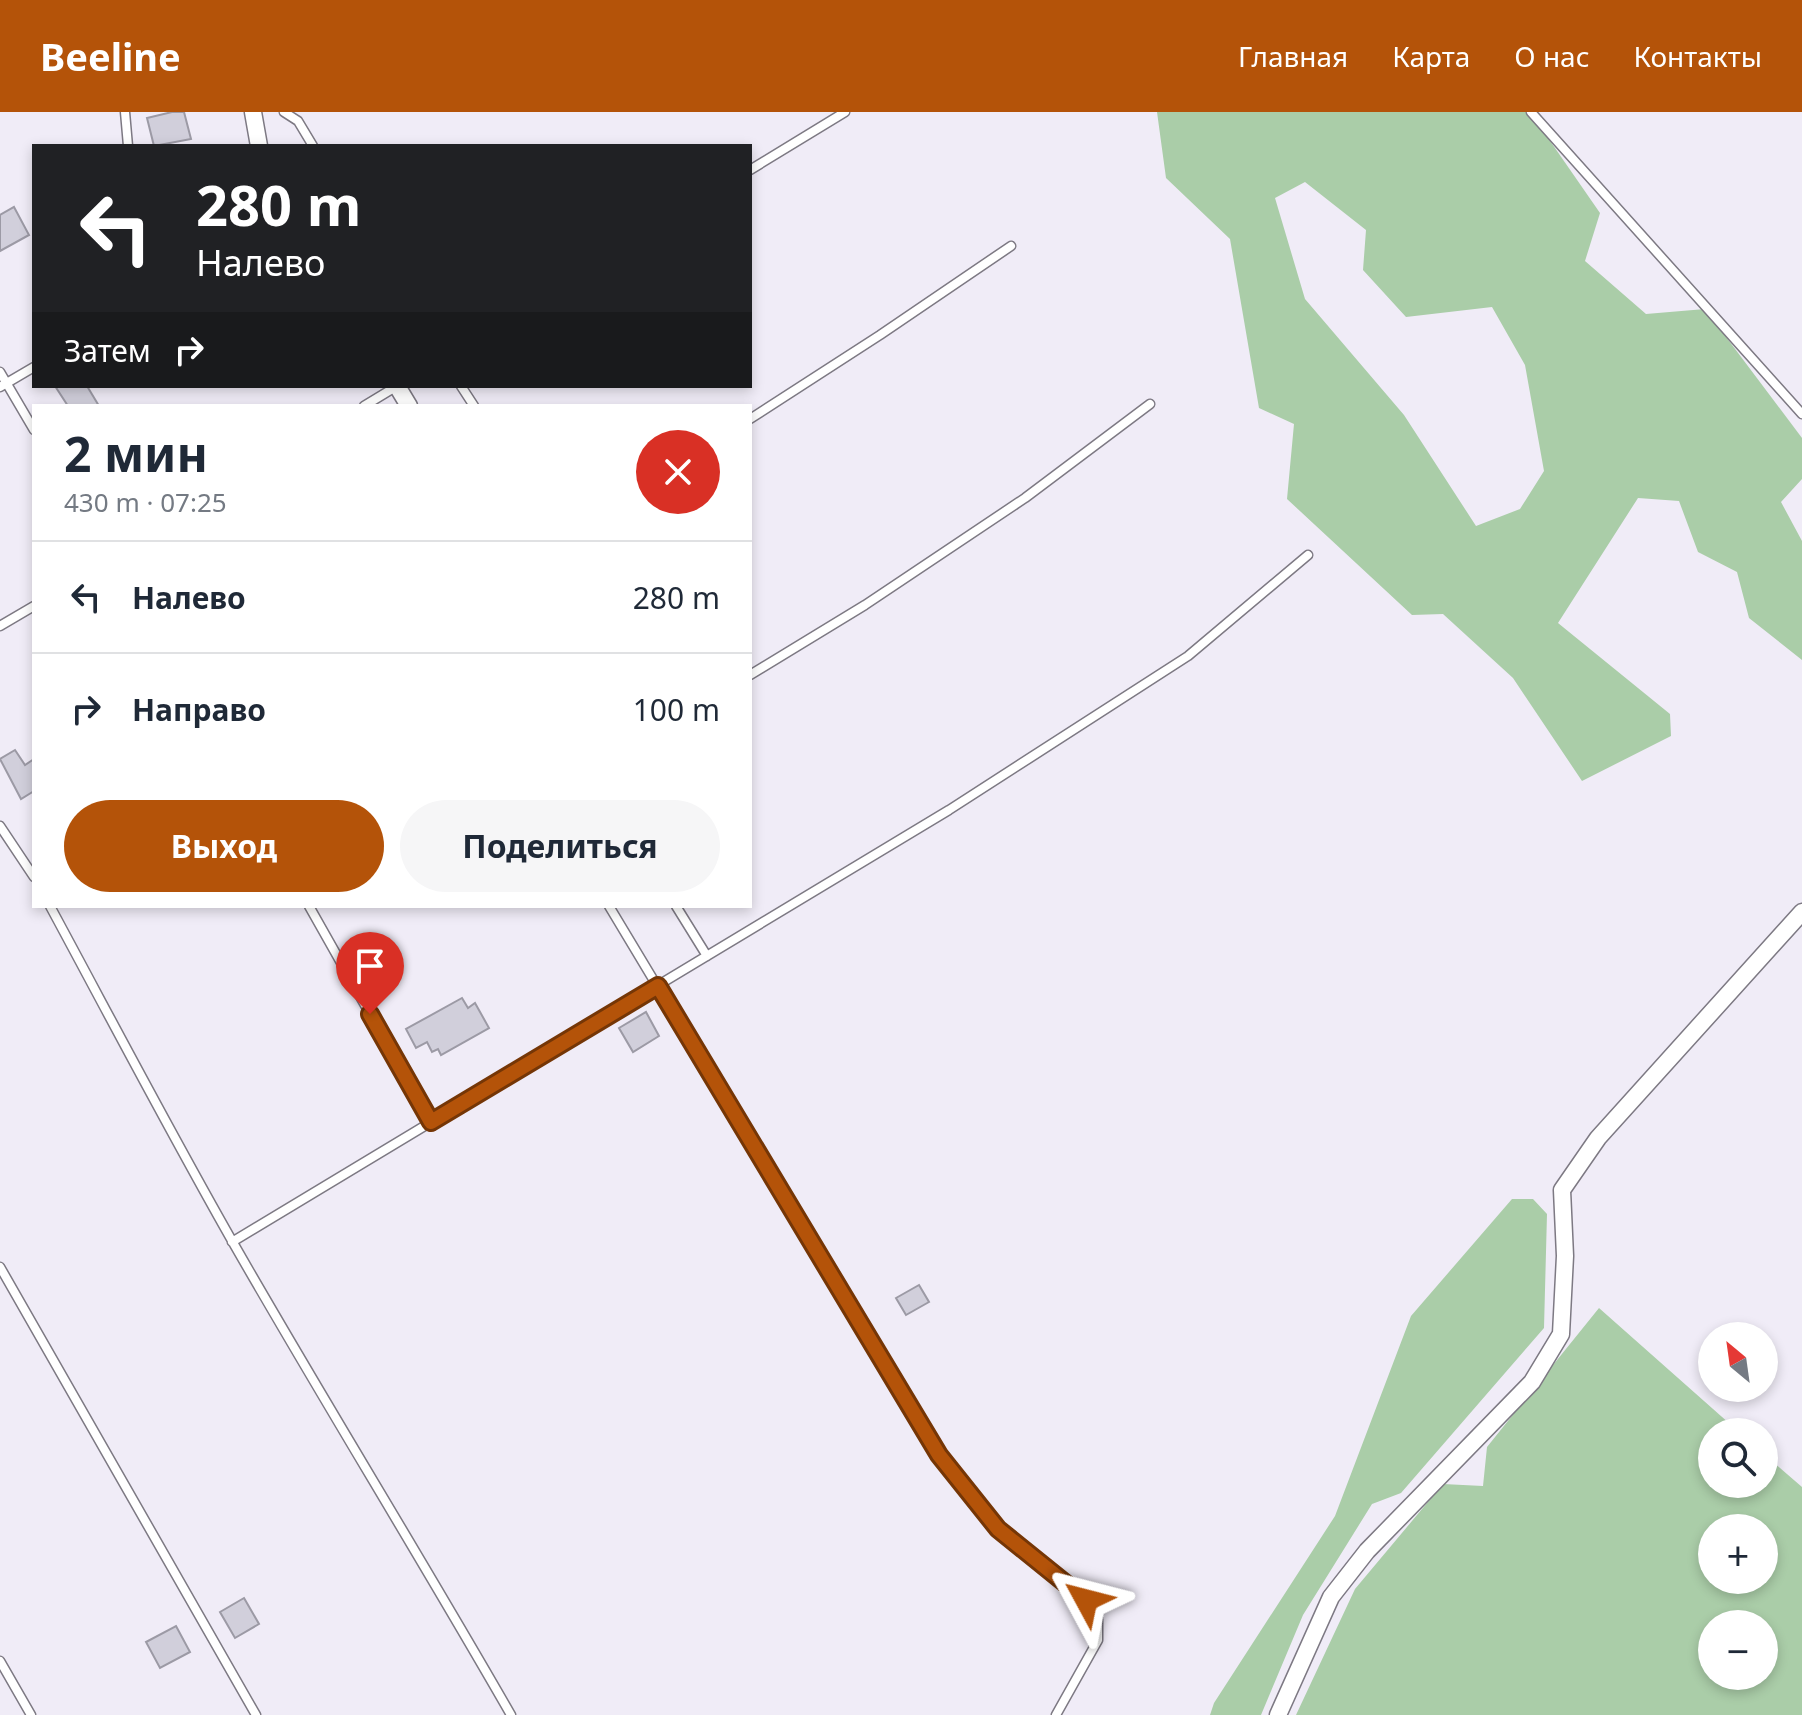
<!DOCTYPE html>
<html lang="ru">
<meta charset="utf-8">
<style>
body{margin:0;font-family:"Noto Sans",sans-serif;background:#f6f6f7;color:#1f2937;height:100vh;display:flex;flex-direction:column;font-size:30px;white-space:nowrap}
*{box-sizing:border-box;margin:0}
p{font-size:26px;color:#747a83}
.icon{flex:none;width:44px;height:44px;fill:none;stroke:currentColor;stroke-width:2;stroke-linecap:round;stroke-linejoin:round}
.map{position:relative;flex:1;overflow:hidden}
.details{position:absolute;left:32px;top:292px;width:720px;height:504px;display:flex;flex-direction:column;background:#fff;border-radius:0px;box-shadow:0 4px 12px #0003}
.details>*{flex:none}
.banner{position:absolute;left:32px;top:32px;width:720px;height:244px;border-radius:0px;box-shadow:0 4px 12px #0003;background:#202124;color:#fff;overflow:hidden}
.needle{width:52px;rotate:331deg}
.controls{position:absolute;left:1698px;top:1210px;display:grid;gap:16px}
.controls a{display:grid;place-items:center;width:80px;height:80px;border-radius:50%;background:#fff;box-shadow:0 4px 12px #0003;font-size:40px}
.pin{position:absolute;display:grid;place-items:center;width:68px;height:68px;color:#fff;margin:-82px -34px;border-radius:50% 50% 50% 0;rotate:-45deg;box-shadow:0 0 8px #0007}
.pin .icon{rotate:45deg}
.me{position:absolute;width:88px;margin:-44px;rotate:308deg;stroke-linejoin:round;filter:drop-shadow(0 0 6px #0008)}
.turn{display:flex;align-items:center;gap:28px;height:168px;padding:0 32px;font-size:36px}
.turn .icon{width:104px;height:104px;stroke-width:2.5}
.turn b{display:block;font-size:56px;line-height:68px}
.then{display:flex;align-items:center;height:76px;padding:0 32px;background:#0003;gap:16px;font-size:30px}
.round{display:grid;place-items:center;flex:none;width:84px;height:84px;border-radius:42px;background:#f6f6f7}
.overview{display:flex;align-items:center;justify-content:space-between;height:136px;padding:0 32px}
h1{font-size:48px;font-weight:700;line-height:60px}
.primary-button{display:flex;gap:16px;margin-top:auto;padding:16px 32px}
.primary-button a{flex:1;height:92px;border-radius:48px;background:#b45309;color:#fff;font-size:32px;font-weight:700;line-height:92px;text-align:center}
.primary-button a+a{background:#f6f6f7;color:#1f2937}
ul{padding:0;list-style:none}
li{display:flex;align-items:center;gap:24px;height:112px;padding:0 32px;border-top:2px solid #e0e1e3}
li div{flex:1}
li b{display:block;font-size:30px}
li em{font-style:normal}
header{display:flex;align-items:center;gap:48px;box-sizing:border-box;height:112px;padding:0 40px;background:#b45309;color:#fff}
header strong{font-size:38px}
nav{display:flex;gap:44px;margin-inline-start:auto;font-size:28px}
.map>svg:first-child{display:block}
</style>
<header>
<strong>Beeline</strong>
<nav><a>Главная</a><a>Карта</a><a>О нас</a><a>Контакты</a></nav>
</header>
<div class="map">
<svg width="1802" height="1603" viewBox="0 0 1802 1603">
<rect width="100%" height="100%" fill="#f0ecf7"/>
<path fill="#aacda8" fill-rule="evenodd" d="M1157 0H1530L1600 101 1585 149 1646 202 1705 197 1802 326V367L1781 390 1802 429V548L1749 506 1737 460 1698 440 1679 389 1638 386 1558 511 1670 602 1671 624 1582 669 1513 566 1443 502 1412 503 1287 387 1294 312 1259 296 1230 127 1166 66ZM1305 70 1366 118 1363 158 1406 205 1492 195 1525 253 1544 359 1520 397 1476 414 1404 303 1305 187 1275 86Z
M1512 1087H1533L1547 1102 1544 1216 1401 1381 1372 1392 1303 1503 1261 1603H1210L1214 1591 1335 1404 1411 1204Z
M1599 1196 1739 1320H1712V1372H1764V1342L1802 1375V1603H1296L1355 1477 1443 1372 1483 1374 1487 1335ZM1712 1416H1764V1468H1712ZM1712 1512H1764V1564H1712Z"/>
<path fill="#d1cfdb" stroke="#9c9aa5" stroke-width="2" d="M172 0H184L191 27 154 34 147 6Z
M14 95 29 123 0 139V103Z
M55 274H87L99 294H68Z
M15 638 25 653 34 647V679L21 687 0 647Z
M462 886 468 896 475 891 489 916 441 943 438 937 432 940 427 930 416 936 406 917Z
M646 900 659 924 633 940 619 916Z
M919 1173 929 1190 906 1203 896 1186Z
M244 1486 259 1512 235 1526 220 1500Z
M176 1514 190 1540 160 1556 146 1530Z"/>
<g fill="none" stroke-linecap="round" stroke-linejoin="round">
<g stroke="#7d7983" stroke-width="11">
<path id="service" d="M125 0 128 34
M284 0 298 9 313 34
M1531 0 1802 302
M750 58 845 0
M0 260 34 318
M461 274 474 294
M0 275 34 255
M364 294 397 274
M750 307 880 223 1011 134
M0 514 34 494
M750 563 865 493 1025 386 1150 292
M0 714 34 765
M50 794C111 907 171 1022 235 1134 325 1291 421 1446 511 1603
M309 794 431 1010
M609 794 939 1343 998 1417 1086 1488 1098 1507V1528L1056 1603
M676 794 707 844
M232 1130 949 698 1188 544 1308 443
M0 1155 256 1603
M0 1549 31 1603"/>
</g>
<g stroke="#7d7983" stroke-width="19">
<path id="minor" d="M253 0 259 34
M397 274 409 294
M1278 1603 1331 1485 1367 1439 1532 1270 1561 1222 1565 1144 1562 1078 1598 1026 1802 800"/>
</g>
<use href="#service" stroke="#fff" stroke-width="8"/>
<use href="#minor" stroke="#fff" stroke-width="16"/>
</g>
<g fill="none" stroke-linecap="round" stroke-linejoin="round">
<g stroke="#753606" stroke-width="20">
<path id="route" d="M370 902 431 1010 658 874 939 1343 998 1417 1086 1488"/>
</g>
<use href="#route" stroke="#b45309" stroke-width="14"/>
</g>
</svg>
<div class="controls">
<a><svg class="needle" viewBox="-14 -14 28 28"><path d="M0-13l5 13h-10z" fill="#e53935"/><path d="M0 13l5-13h-10z" fill="#747a83"/></svg></a>
<a><svg class="icon" aria-label="search" viewBox="0 0 24 24"><circle cx="10" cy="10" r="6"/><path d="M15 15l6 6"/></svg></a>
<a>+</a>
<a>−</a>
</div>
<div class="pin" style="left:370px;top:902px;background:#d93025"><svg class="icon" aria-label="arrive" viewBox="0 0 24 24"><path d="M6 21V4h12l-3 4 3 4H6"/></svg></div>
<svg class="me" style="left:1086px;top:1488px" viewBox="-20 -20 40 40"><path d="M0-17L14 15 0 8-14 15z" fill="#b45309" stroke="#fff" stroke-width="4"/></svg>
<div class="banner">
<div class="turn"><svg class="icon" aria-label="left" viewBox="0 0 24 24"><path d="M17 20v-9H6M10 6l-5 5 5 5"/></svg><div><b>280 m</b>Налево</div></div>
<div class="then">Затем<svg class="icon" aria-label="right" viewBox="0 0 24 24"><path d="M7 20v-9h11M14 6l5 5-5 5"/></svg></div>
</div>
<section class="details">
<div class="overview"><div><h1>2 мин</h1><p>430 m · 07:25</p></div><a class="round" style="background:#d93025;color:#fff"><svg class="icon" aria-label="close" viewBox="0 0 24 24"><path d="M6 6l12 12M18 6L6 18"/></svg></a></div>
<ul>
<li><svg class="icon" aria-label="left" viewBox="0 0 24 24"><path d="M17 20v-9H6M10 6l-5 5 5 5"/></svg><div><b>Налево</b></div><em>280 m</em></li>
<li><svg class="icon" aria-label="right" viewBox="0 0 24 24"><path d="M7 20v-9h11M14 6l5 5-5 5"/></svg><div><b>Направо</b></div><em>100 m</em></li>
</ul>
<div class="primary-button"><a>Выход</a><a>Поделиться</a></div>
</section>
</div>
